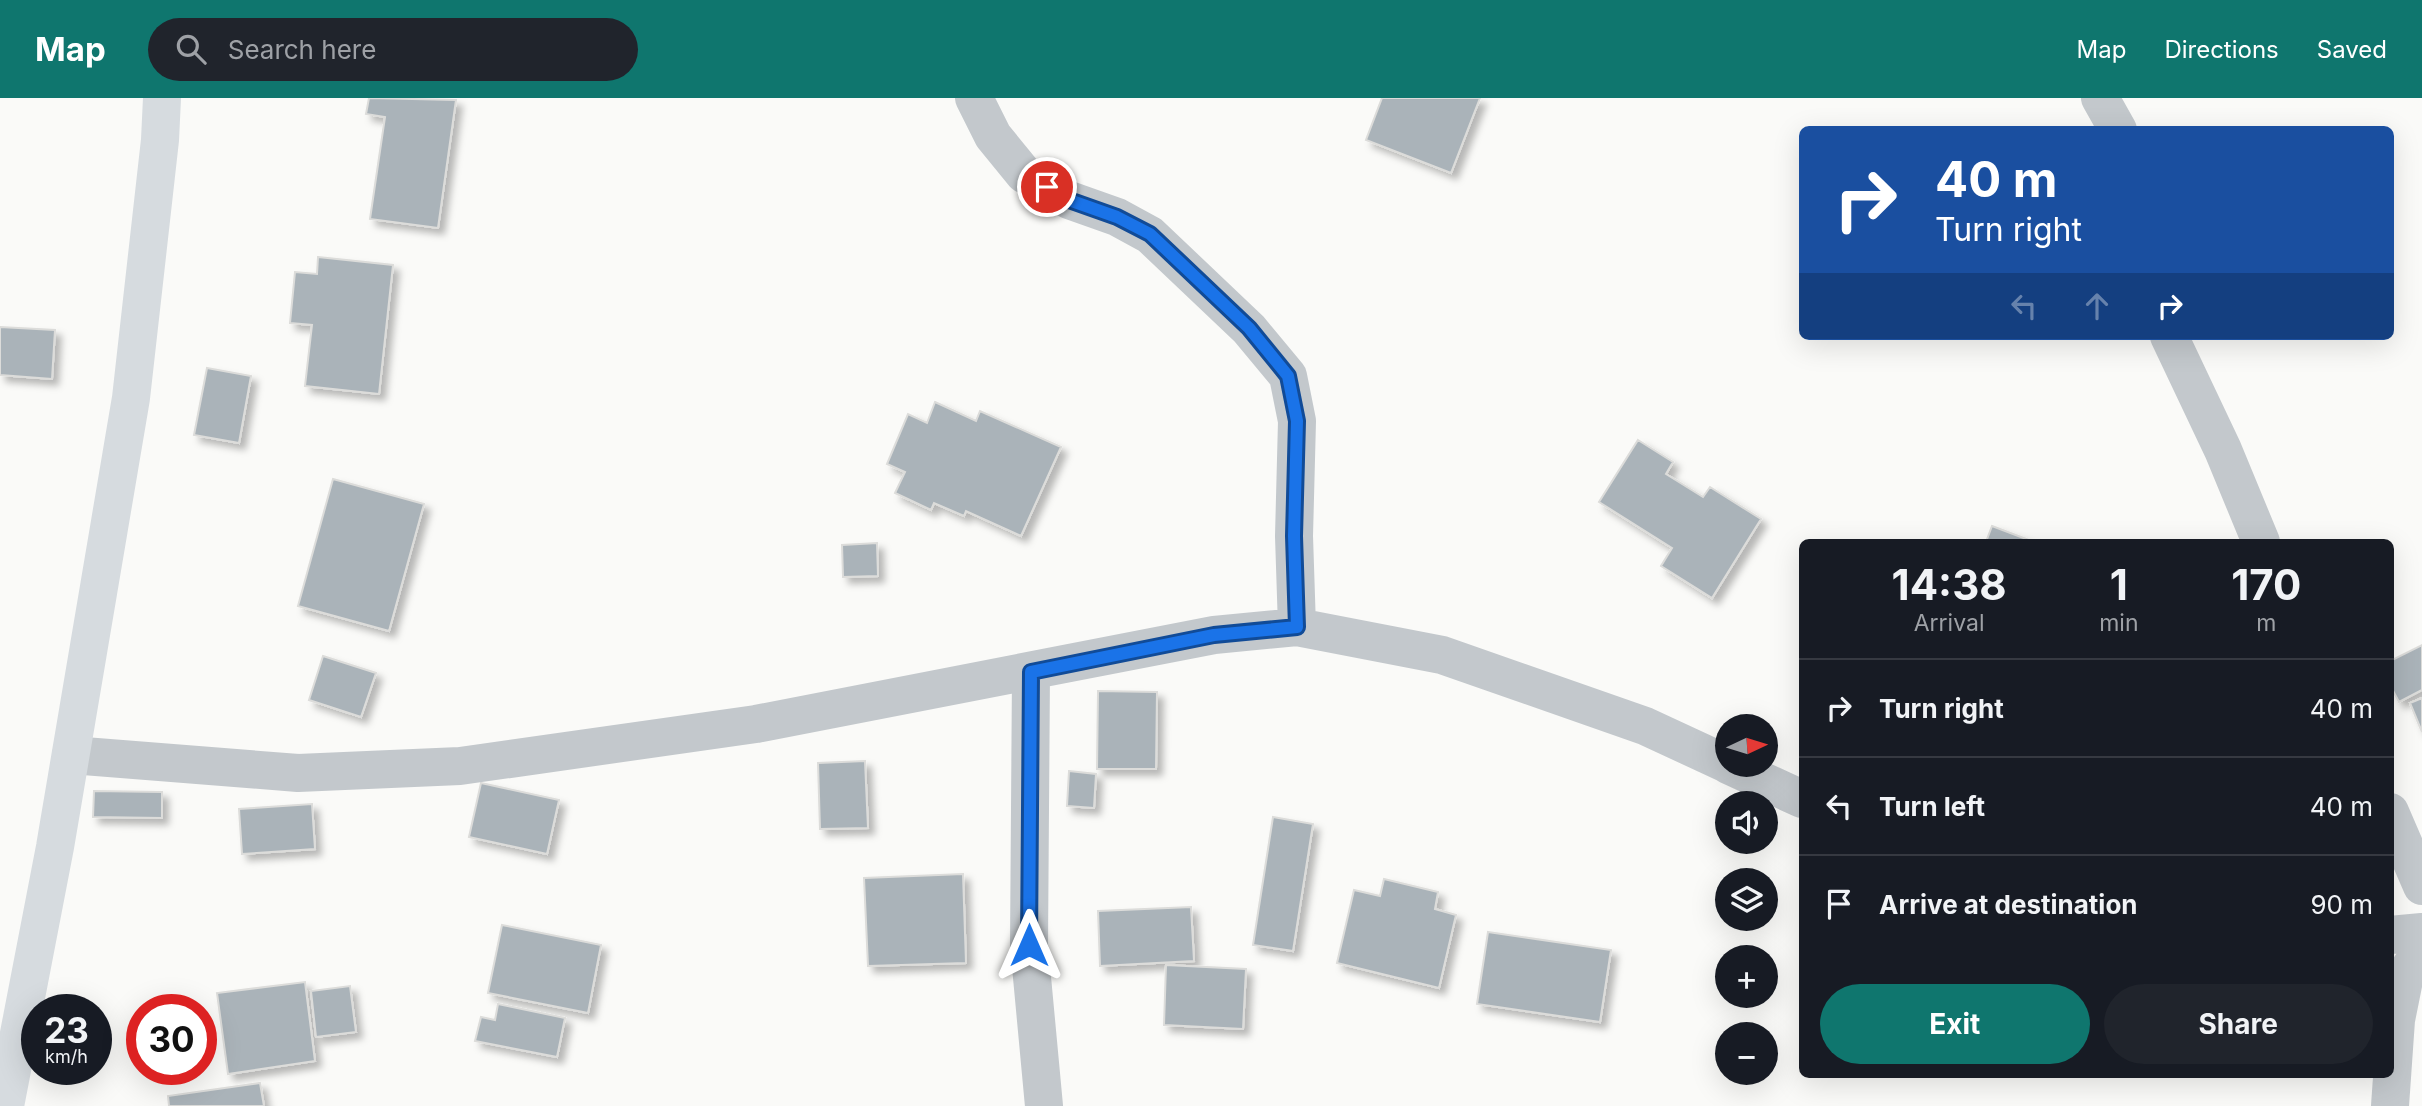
<!DOCTYPE html>
<meta charset="utf-8">
<style>
body{margin:0;font-family:Inter,sans-serif;background:#20242c;color:#f1f3f6;height:100vh;display:flex;flex-direction:column;font-size:26px;white-space:nowrap}
*{box-sizing:border-box;margin:0}
p{font-size:23px;color:#9ea1a6}
.icon{flex:none;width:38px;height:38px;fill:none;stroke:currentColor;stroke-width:2;stroke-linecap:round;stroke-linejoin:round}
.map{position:relative;flex:1;overflow:hidden}
.details{position:absolute;left:1799px;top:441px;width:595px;height:539px;display:flex;flex-direction:column;background:#171b24;border-radius:10px;box-shadow:0 7px 28px #0002}
.details>*{flex:none}
.banner{position:absolute;left:1799px;top:28px;width:595px;height:214px;border-radius:10px;box-shadow:0 7px 28px #0002;background:#1a4fa0;color:#fff;overflow:hidden}
.needle{width:46px;rotate:86deg}
.tools{position:absolute;left:1715px;top:616px;display:grid;gap:14px}
.tools a{display:grid;place-items:center;width:63px;height:63px;border-radius:50%;background:#171b24;box-shadow:0 7px 28px #0002;font-size:35px}
.speed{position:absolute;left:21px;top:896px;display:flex;gap:14px;font-size:35px;font-weight:700;text-align:center}
.speed>*{display:grid;place-content:center;width:91px;height:91px;border-radius:50%;background:#171b24;box-shadow:0 7px 28px #0002;line-height:1}
.speed small{font-size:18px;font-weight:400}
.speed .limit{border:10px solid #d22;background:#fff;color:#111}
.pin{position:absolute;display:grid;place-items:center;width:60px;height:60px;color:#fff;margin:-30px;border:4px solid #fff;border-radius:50%;box-shadow:0 2px 7px #0007}
.me{position:absolute;width:77px;margin:-38px;rotate:0deg;stroke-linejoin:round;filter:drop-shadow(0 0 5px #0008)}
.turn{display:flex;align-items:center;gap:24px;height:147px;padding:0 21px;font-size:32px}
.turn .icon{width:91px;height:91px;stroke-width:2.5}
.turn b{display:block;font-size:49px;line-height:60px}
.lanes{display:flex;align-items:center;height:66px;padding:0 21px;background:#0003;justify-content:center;gap:35px;direction:ltr}
.lanes .off{opacity:.35}
.eta{display:flex;justify-content:space-evenly;align-items:center;height:119px;text-align:center}
.eta b{font-size:42px;font-weight:700;line-height:49px}
.cta{display:flex;gap:14px;margin-top:auto;padding:14px 21px}
.cta a{flex:1;height:80px;border-radius:42px;background:#0f766e;color:#fff;font-size:28px;font-weight:700;line-height:80px;text-align:center}
.cta a+a{background:#20242c;color:#f1f3f6}
ul{padding:0;list-style:none}
li{display:flex;align-items:center;gap:21px;height:98px;padding:0 21px;border-top:2px solid #363941}
li div{flex:1}
li b{display:block;font-size:26px}
li em{font-style:normal}
header{display:flex;align-items:center;gap:42px;box-sizing:border-box;height:98px;padding:0 35px;background:#0f766e;color:#fff}
header strong{font-size:33px}
nav{display:flex;gap:38px;margin-inline-start:auto;font-size:24px}
.search{width:490px;height:63px;background:#20242c;display:flex;align-items:center;gap:18px;box-sizing:border-box;padding:0 24px;border-radius:38px;color:#9ea1a6;font-size:26px}
.map>svg:first-child{display:block}
</style>
<header>
<strong>Map</strong>
<div class="search"><svg class="icon" aria-label="search" viewBox="0 0 24 24"><circle cx="10" cy="10" r="6"/><path d="M15 15l6 6"/></svg>Search here</div>
<nav><a>Map</a><a>Directions</a><a>Saved</a></nav>
</header>
<div class="map">
<svg width="2422" height="1008" viewBox="0 0 2422 1008">
<defs>
<filter id="shadow"><feDropShadow dx="6" dy="6" stdDeviation="3.5" flood-color="#0004"/></filter>
</defs>
<rect width="100%" height="100%" fill="#fafaf8"/>
<path fill="#aab3b9" stroke="#dcdcda" stroke-width="2" filter="url(#shadow)" d="M369 0 456 2 438 130 370 121 385 19 366 16Z
M1382 0H1480L1451 75 1366 42Z
M318 159 393 167 379 296 305 288 312 227 290 225 295 174 317 176Z
M0 229 55 232 52 281 0 277Z
M207 270 251 278 239 345 194 337Z
M935 304 976 323 980 313 1061 349 1021 438 966 413 964 418 934 405 931 412 895 395 905 374 887 366 908 316 927 325Z
M1638 342 1673 364 1666 376 1703 399 1710 389 1761 421 1712 500 1661 468 1672 450 1599 404Z
M333 381 424 406 389 533 298 508Z
M1992 428 2034 444H1986Z
M877 445 878 478 843 479 842 447Z
M2422 547V592L2399 604 2390 587V563Z
M323 558 376 575 361 619 309 602Z
M1098 593 1157 594 1156 671H1097Z
M2422 600V634L2410 605Z
M865 663 868 730 820 731 818 665Z
M1069 673 1096 676 1094 710 1067 708Z
M481 685 559 702 547 756 469 739Z
M94 693 162 694V720L93 719Z
M312 706 315 751 242 756 239 711Z
M1273 719 1313 726 1293 853 1253 847Z
M963 776 966 865 868 868 864 780Z
M1384 781 1438 794 1435 811 1456 817 1439 890 1337 865 1354 792 1380 798Z
M1191 809 1194 863 1100 868 1098 813Z
M502 827 601 847 588 915 488 895Z
M1488 834 1611 852 1600 924 1477 906Z
M1166 867 1246 871 1243 931 1164 927Z
M305 884 315 963 228 976 217 895Z
M350 888 356 934 316 939 311 893Z
M498 906 565 920 557 959 475 943 481 919 495 922Z
M260 985 264 1008H169L168 998Z"/>
<g fill="none" stroke-linecap="round" stroke-linejoin="round">
<path stroke="#c3c8cc" stroke-width="38" d="M974 0 993 38 1024 76 1069 102 1117 119 1150 137 1249 231 1288 278 1297 323 1294 438 1297 529
M2100 0 2118 32
M2169 238 2223 352 2261 444
M1031 574 1029 847 1044 1008
M71 657 298 675 460 668 756 626 1214 537 1297 529 1442 557 1645 628 1727 666
M1728 667 1802 701
M2390 714 2422 788
M2390 837 2422 834
M2390 1008 2396 922 2405 877 2422 852"/>
<path stroke="#d6dbdf" stroke-width="38" d="M5 1008 55 749 131 300 160 42 162 0"/>
</g>
<g fill="none" stroke-linecap="round" stroke-linejoin="round">
<g stroke="#114b97" stroke-width="18">
<path id="route" d="M1029 847 1031 574 1214 537 1297 529 1294 438 1297 323 1288 278 1249 230 1150 136 1117 119 1069 102 1047 89"/>
</g>
<use href="#route" stroke="#1a73e8" stroke-width="12"/>
</g>
</svg>
<div class="tools">
<a><svg class="needle" viewBox="-14 -14 28 28"><path d="M0-13l5 13h-10z" fill="#e53935"/><path d="M0 13l5-13h-10z" fill="#9ea1a6"/></svg></a>
<a><svg class="icon" aria-label="sound" viewBox="0 0 24 24"><path d="M4 9h4l5-4v14l-5-4H4zM17 9q2 3 0 6"/></svg></a>
<a><svg class="icon" aria-label="layers" viewBox="0 0 24 24"><path d="M12 4l9 5-9 5-9-5zM3 14l9 5 9-5"/></svg></a>
<a>+</a>
<a>−</a>
</div>
<div class="speed"><div>23<small>km/h</small></div><div class="limit">30</div></div>
<div class="pin" style="left:1047px;top:89px;background:#d93025"><svg class="icon" aria-label="arrive" viewBox="0 0 24 24"><path d="M6 21V4h12l-3 4 3 4H6"/></svg></div>
<svg class="me" style="left:1029px;top:847px" viewBox="-20 -20 40 40"><path d="M0-17L14 15 0 8-14 15z" fill="#1a73e8" stroke="#fff" stroke-width="4"/></svg>
<div class="banner">
<div class="turn"><svg class="icon" aria-label="right" viewBox="0 0 24 24"><path d="M7 20v-9h11M14 6l5 5-5 5"/></svg><div><b>40 m</b>Turn right</div></div>
<div class="lanes"><svg class="icon off" aria-label="left" viewBox="0 0 24 24"><path d="M17 20v-9H6M10 6l-5 5 5 5"/></svg><svg class="icon off" aria-label="ahead" viewBox="0 0 24 24"><path d="M12 20V5M6 11l6-6 6 6"/></svg><svg class="icon" aria-label="right" viewBox="0 0 24 24"><path d="M7 20v-9h11M14 6l5 5-5 5"/></svg></div>
</div>
<section class="details">
<div class="eta">
<div><b>14:38</b><p>Arrival</p></div>
<div><b>1</b><p>min</p></div>
<div><b>170</b><p>m</p></div>
</div>
<ul>
<li><svg class="icon" aria-label="right" viewBox="0 0 24 24"><path d="M7 20v-9h11M14 6l5 5-5 5"/></svg><div><b>Turn right</b></div><em>40 m</em></li>
<li><svg class="icon" aria-label="left" viewBox="0 0 24 24"><path d="M17 20v-9H6M10 6l-5 5 5 5"/></svg><div><b>Turn left</b></div><em>40 m</em></li>
<li><svg class="icon" aria-label="arrive" viewBox="0 0 24 24"><path d="M6 21V4h12l-3 4 3 4H6"/></svg><div><b>Arrive at destination</b></div><em>90 m</em></li>
</ul>
<div class="cta"><a>Exit</a><a>Share</a></div>
</section>
</div>
